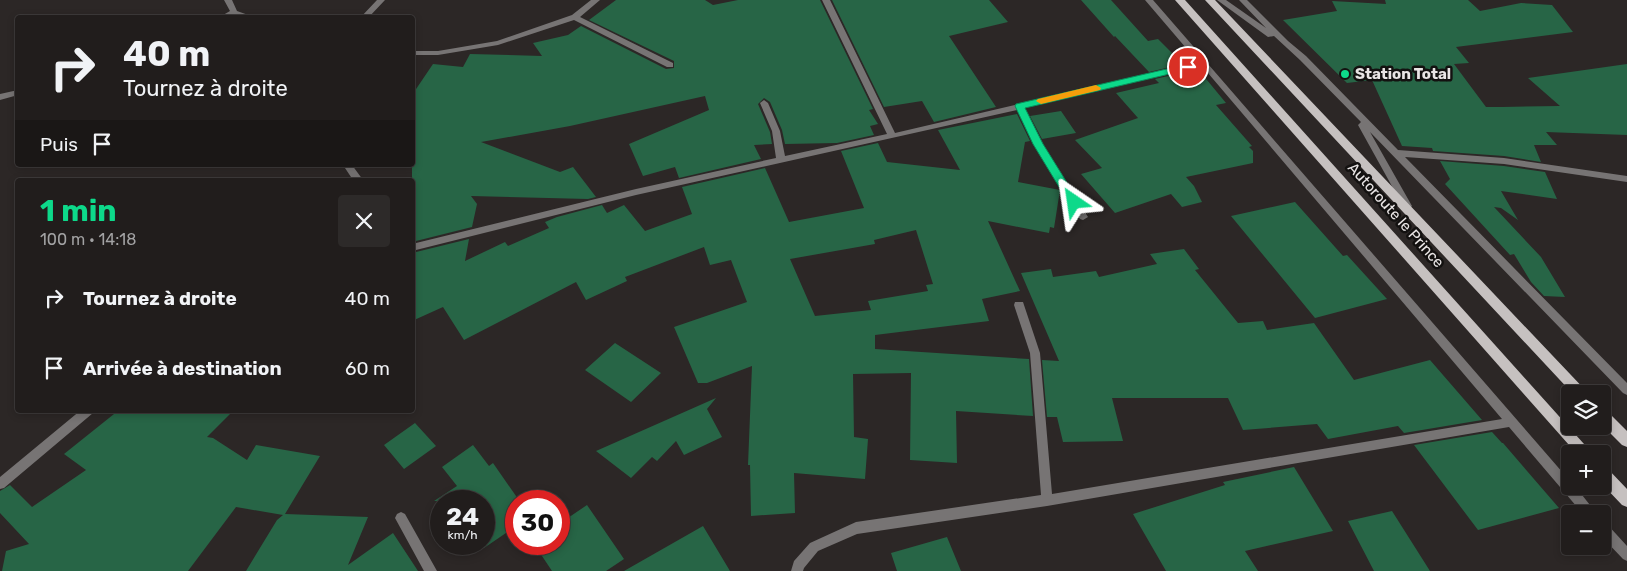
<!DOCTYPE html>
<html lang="fr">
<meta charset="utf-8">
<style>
body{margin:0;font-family:Rubik,sans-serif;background:#2d2a29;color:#f1f3f6;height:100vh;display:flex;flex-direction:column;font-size:19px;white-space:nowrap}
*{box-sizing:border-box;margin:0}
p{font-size:16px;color:#a2a2a3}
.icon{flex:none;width:28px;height:28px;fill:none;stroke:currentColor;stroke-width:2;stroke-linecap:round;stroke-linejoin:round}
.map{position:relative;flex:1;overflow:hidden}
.side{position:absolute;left:15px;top:178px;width:400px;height:235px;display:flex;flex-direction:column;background:#211d1c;border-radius:5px;box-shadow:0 2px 8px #0003,0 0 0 1px #3e3b3b}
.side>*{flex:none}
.top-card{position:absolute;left:15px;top:15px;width:400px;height:152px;border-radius:5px;box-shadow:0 2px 8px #0003,0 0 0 1px #3e3b3b;background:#211d1c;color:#f1f3f6;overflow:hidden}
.tools{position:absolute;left:1561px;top:385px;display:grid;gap:10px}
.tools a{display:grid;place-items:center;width:50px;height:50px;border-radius:5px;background:#211d1c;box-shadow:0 2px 8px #0003,0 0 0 1px #3e3b3b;font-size:25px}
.speed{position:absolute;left:430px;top:490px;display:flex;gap:10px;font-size:25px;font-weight:700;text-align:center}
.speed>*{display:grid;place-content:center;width:65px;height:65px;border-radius:50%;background:#211d1c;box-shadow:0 2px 8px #0003,0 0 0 1px #3e3b3b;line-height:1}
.speed small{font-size:12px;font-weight:400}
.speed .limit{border:8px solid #d22;background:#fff;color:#111}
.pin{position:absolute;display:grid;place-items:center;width:42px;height:42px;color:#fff;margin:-21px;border:2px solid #fff;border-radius:50%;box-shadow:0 1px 5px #0007}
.me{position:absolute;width:55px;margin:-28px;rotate:328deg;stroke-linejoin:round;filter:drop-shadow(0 0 4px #0008)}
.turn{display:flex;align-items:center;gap:18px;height:105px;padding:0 25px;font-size:22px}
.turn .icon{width:65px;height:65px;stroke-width:2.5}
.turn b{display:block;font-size:35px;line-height:42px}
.then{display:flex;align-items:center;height:48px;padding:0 25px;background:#0003;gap:10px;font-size:19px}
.round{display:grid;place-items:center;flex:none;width:52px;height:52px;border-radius:5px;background:#2d2a29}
.head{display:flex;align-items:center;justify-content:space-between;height:85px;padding:0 25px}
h1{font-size:30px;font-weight:700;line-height:38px;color:#0dd98a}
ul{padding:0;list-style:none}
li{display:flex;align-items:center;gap:15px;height:70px;padding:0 25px}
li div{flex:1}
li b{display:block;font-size:19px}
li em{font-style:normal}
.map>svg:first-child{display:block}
</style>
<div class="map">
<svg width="1627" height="571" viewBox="0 0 1627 571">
<rect width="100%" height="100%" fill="#2c2726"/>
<path fill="#276546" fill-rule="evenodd" d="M616 0H705L713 5 738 0H820L873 109 869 110 878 124 870 126 874 135 837 143 785 144 782 130 770 102 764 98 758 104 770 132 772 144 754 145 761 159 679 178 675 167 643 176 629 144 709 110 705 96 570 126 481 142 560 172 573 167 596 197 588 199 471 196 477 204 472 227 412 242V95L433 64 463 67 470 54 542 56 533 43 568 35 581 26 666 69 674 68V61L589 20Z
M832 0H989L1008 22 949 36 996 107 934 122 922 101 884 107Z
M1081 0H1111L1148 41 1158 39 1183 64 1149 72 1115 36 1114 37Z
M1385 0H1468L1480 11 1521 3 1552 5 1573 32 1456 47 1469 63 1454 64 1486 107H1502L1560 106 1528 78 1627 64V135L1546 132 1557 145H1534L1541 162 1504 156 1433 151 1432 148 1402 146 1372 80 1347 83 1283 20 1337 11 1332 1 1386 4Z
M1190 71 1194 75 1202 74 1226 103 1216 105 1252 146 1249 147 1253 151V163L1186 177 1194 186 1202 202 1182 207 1171 194 1115 213 1081 174 1102 168 1075 140 1138 118 1116 93 1159 83 1155 79Z
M1061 111 1076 133 1042 139 1030 116Z
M1017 114 1030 141 1025 142 1018 182 1060 190 1054 228 1050 227 1049 233 988 221 1020 291 982 299 989 321 875 335V349L1029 359 1033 416 956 411 957 463 910 460 911 373 853 374 854 437 868 439 865 479 794 473 795 513 751 516 750 465H748L752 366 707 383H698L674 327 747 302 731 260 710 265 704 247 625 277 627 281 586 300 576 282 464 340 443 307 412 321V253L469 239 465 261 505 242 508 246 549 228 545 222 557 217 602 205 607 213 624 205 645 231 692 214 682 187 765 168 789 222 864 208 841 151 878 143 887 162 960 170 938 130ZM916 230 933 284 926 285 928 291 868 301 871 310 815 316 790 259 875 244 874 240Z
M1440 161 1504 166 1545 172 1557 199 1501 191 1518 220 1501 208 1494 207 1541 257 1565 297 1544 296 1531 282 1514 254 1510 255 1445 184 1450 179Z
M1295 202 1343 256 1347 255 1387 299 1315 318 1231 216Z
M1184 249 1199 269 1195 270 1238 323 1263 321 1267 330 1314 323 1354 380 1430 360 1482 420 1404 433 1398 426 1328 439 1317 424 1243 430 1228 398H1112L1123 441 1063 442 1057 417H1047L1042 360 1059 361 1021 273 1051 269 1053 277 1096 271 1099 277 1157 264 1150 254Z
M615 343 661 373 631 402 585 370Z
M716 398 707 409 722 437 684 455 676 441 657 461 652 457 631 478 596 451Z
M119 410H234L207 437 213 438 247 460 256 445 320 456 285 514 368 517 348 565 393 533 418 571H246L277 520 283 515 236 507 188 571H2L6 551 29 544 0 513V491L10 485 32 507 86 470 64 454Z
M415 423 436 446 404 469 384 445Z
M1492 432 1502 443H1503L1559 508 1478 530 1414 445Z
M473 445 489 466 493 463 516 496V526L484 548V501H434L457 486 442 467Z
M1294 467 1333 531 1245 551 1258 571H1166L1133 514 1225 485 1223 482Z
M587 505 624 559 606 571H552L534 544H559V524Z
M1392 511 1430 571H1374L1348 521Z
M703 526 730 571H624Z
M947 537 961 571H897L891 553Z"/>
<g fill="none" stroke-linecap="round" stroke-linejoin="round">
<path fill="#777474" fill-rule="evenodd" d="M224 0H232L237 11 257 18H244L235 15 228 18H218L230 11Z
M377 0H385L368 18H360Z
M591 0H600L580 17 673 63V67H667L574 20 498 45 438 55H412V51H438L497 41 572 15Z
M822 0H830L895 133 1198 62 1145 0H1153L1206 61H1208V64L1570 481V486H1575L1597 514H1583L1509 427 1047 506 857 534 818 551 804 568 803 571H791L794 561 810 543 856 522 1041 495 1030 353 1014 305 1015 302H1023L1040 353 1052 494 1502 419 1202 66 1024 108 1042 144 1088 217 1083 220 1080 219 1034 144 1017 110 636 195 412 251V244L636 189 776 158 772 131 760 103 764 100 768 103 780 131 785 156 887 134Z
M1217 0H1226L1266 28 1239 0H1247L1288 41 1306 56 1398 150 1504 158 1627 176V182L1504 164 1405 157 1627 383V395L1623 393 1370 132 1412 206 1410 208H1404L1358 125 1361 122 1300 60 1274 36 1268 37Z
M18 90V95L0 100V94Z
M343 165H352L363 180H353Z
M81 410H95L93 413 4 488 0 489V477Z
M401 512 405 514 437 571H424L395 518 397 514Z
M1602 521 1606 523 1627 546V561L1623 559 1602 537Z"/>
<path fill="#c6c1c0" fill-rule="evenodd" d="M1175 0H1185L1593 454H1577Z
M1205 0H1215L1589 394H1573Z
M1602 409 1607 411 1627 431V447L1622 445 1602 425Z
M1602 467 1607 468 1627 489V507L1622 505 1602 484Z"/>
</g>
<path fill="#0dd98a" stroke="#088d5a" d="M1188 64 1192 67 1191 69 1025 108 1043 144 1079 202 1078 205H1070L1033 144 1015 106 1016 104Z"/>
<path fill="#f59e0b" d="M1096 85 1101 88 1100 90 1041 104 1036 101 1038 99Z"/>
<circle fill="#0dd98a" stroke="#131110" stroke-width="2" cx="1345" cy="74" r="5"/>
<g text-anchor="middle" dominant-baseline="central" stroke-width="5" stroke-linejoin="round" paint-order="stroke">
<g font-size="15" font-weight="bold" fill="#e9e5e5" stroke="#131110" text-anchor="start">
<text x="1355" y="74">Station Total</text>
</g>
<g font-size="15" fill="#e9e5e5" stroke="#131110">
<text transform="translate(1396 215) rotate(48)">Autoroute le Prince</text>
</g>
</g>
</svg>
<div class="tools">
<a><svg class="icon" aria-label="layers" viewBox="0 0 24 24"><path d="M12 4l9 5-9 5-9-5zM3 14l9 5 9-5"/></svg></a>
<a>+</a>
<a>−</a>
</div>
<div class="speed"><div>24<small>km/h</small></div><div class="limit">30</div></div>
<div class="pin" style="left:1188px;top:67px;background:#d93025"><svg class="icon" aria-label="arrive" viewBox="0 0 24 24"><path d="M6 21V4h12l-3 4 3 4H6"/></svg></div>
<svg class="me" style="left:1074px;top:202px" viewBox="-20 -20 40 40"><path d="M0-17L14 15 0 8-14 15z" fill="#0dd98a" stroke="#fff" stroke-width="4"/></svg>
<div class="top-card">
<div class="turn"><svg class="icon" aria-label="right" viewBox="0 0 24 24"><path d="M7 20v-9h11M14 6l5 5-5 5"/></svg><div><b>40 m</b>Tournez à droite</div></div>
<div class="then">Puis<svg class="icon" aria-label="arrive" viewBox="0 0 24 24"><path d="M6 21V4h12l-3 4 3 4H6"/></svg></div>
</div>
<section class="side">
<div class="head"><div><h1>1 min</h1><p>100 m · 14:18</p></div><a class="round"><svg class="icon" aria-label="close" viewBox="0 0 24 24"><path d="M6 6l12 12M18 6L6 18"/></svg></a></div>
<ul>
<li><svg class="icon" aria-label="right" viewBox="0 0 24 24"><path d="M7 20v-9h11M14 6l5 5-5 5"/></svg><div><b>Tournez à droite</b></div><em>40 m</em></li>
<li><svg class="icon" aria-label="arrive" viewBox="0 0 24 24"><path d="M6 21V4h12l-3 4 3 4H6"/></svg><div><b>Arrivée à destination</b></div><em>60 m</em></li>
</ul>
</section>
</div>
